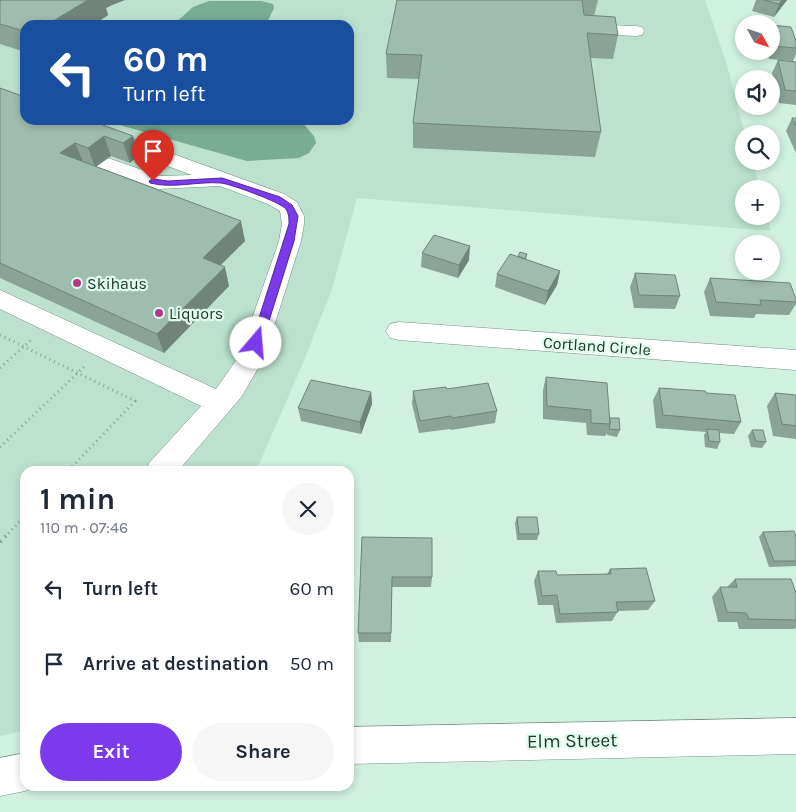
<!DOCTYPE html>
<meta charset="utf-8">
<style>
body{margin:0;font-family:Karla,sans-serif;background:#f6f6f7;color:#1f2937;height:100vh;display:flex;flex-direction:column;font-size:19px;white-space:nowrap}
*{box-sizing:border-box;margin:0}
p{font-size:16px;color:#747a83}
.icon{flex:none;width:28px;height:28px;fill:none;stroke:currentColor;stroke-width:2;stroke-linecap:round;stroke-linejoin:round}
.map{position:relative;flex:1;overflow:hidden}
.details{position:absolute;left:20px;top:466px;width:334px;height:325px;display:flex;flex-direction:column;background:#fff;border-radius:15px;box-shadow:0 2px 8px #0003}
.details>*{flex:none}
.banner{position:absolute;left:20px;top:20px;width:334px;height:105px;border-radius:15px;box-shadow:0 2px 8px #0003;background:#1a4fa0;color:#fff;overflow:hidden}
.needle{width:32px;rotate:130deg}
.fabs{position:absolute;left:735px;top:15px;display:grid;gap:10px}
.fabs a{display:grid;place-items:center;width:45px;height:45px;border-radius:50%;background:#fff;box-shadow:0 2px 8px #0003;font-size:25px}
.pin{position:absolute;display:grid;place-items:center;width:42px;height:42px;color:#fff;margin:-51px -21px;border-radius:50% 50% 50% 0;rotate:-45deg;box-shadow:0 0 5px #0007}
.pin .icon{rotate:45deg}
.me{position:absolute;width:55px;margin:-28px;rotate:18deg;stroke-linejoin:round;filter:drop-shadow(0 0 4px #0008)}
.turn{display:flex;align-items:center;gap:18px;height:105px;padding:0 20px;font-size:22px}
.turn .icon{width:65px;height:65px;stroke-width:2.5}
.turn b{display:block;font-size:35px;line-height:42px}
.round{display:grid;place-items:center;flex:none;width:52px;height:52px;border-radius:26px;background:#f6f6f7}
.head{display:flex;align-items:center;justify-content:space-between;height:85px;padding:0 20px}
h1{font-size:30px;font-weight:700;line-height:38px}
.action{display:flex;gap:10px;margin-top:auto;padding:10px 20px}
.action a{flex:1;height:58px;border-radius:30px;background:#7c3aed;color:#fff;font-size:20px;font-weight:700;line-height:58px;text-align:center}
.action a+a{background:#f6f6f7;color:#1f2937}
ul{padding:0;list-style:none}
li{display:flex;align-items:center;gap:15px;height:75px;padding:0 20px}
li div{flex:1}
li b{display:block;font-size:19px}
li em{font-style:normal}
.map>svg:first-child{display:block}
</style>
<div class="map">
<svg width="796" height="812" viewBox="0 0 796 812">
<rect width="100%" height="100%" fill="#d0f0e0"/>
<path fill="#bce2cf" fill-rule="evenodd" d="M0 0H705L727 65 745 134H744V161H753L760 189H744V216H767L771 231 357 198 332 289 303 363 256 471H25V731L0 736ZM25 25H349V120H25Z"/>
<path fill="#78ac94" d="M209 1H261L273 4 274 8 266 25H173L193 7Z
M102 120H300L314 136 316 143 309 153 299 158 247 161Z"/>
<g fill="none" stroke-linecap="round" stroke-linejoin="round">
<g stroke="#739082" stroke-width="1">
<path id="minor" d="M580 24 636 26 642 27 644 31 642 35 636 36 574 33 572 29 574 25Z
M51 120H79L284 194 297 202 304 216V224L301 241 264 358 242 396 178 471H145L150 462 201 406 0 309V290L216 389 239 356 279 241 282 224 280 211 268 204 220 186 158 189 95 166 92 162 95 158 102 156 160 176 192 175 54 124Z
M399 322 796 350V370L399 340 390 338 386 331 390 324Z
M796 718V754L349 764V727Z
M25 753V786H36L25 791 0 796V758Z"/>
</g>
<path stroke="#89a195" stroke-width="3" stroke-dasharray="1 4" stroke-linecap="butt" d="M0 335 135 401 68 471
M0 368 31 340
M0 447 85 366
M5 537 25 516"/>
<path stroke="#89a195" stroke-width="4" stroke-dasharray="2 5" stroke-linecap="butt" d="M0 542 6 536"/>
<use href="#minor" fill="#fff" fill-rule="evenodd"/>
</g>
<path fill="#89a396" d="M0 0H125L112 5 106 8 108 15 93 25H25V52L0 44Z
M397 0H598L594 16 618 35 613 59 590 58 601 132 595 157 413 148V123L419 79 387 78 386 54Z
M756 0H787L774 17 752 11Z
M771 25 796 41V54L793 61 769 59 767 51H771Z
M778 60 796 62V105L779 103 772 73Z
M0 88 133 136 139 155 130 163 111 156 96 167 245 241 221 265 229 286 164 353 0 278Z
M792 118H796V153L786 131Z
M422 253 469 260 458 278 421 267Z
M527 254 526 260 560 271 557 285 545 305 495 287 497 274 518 257Z
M635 273 680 296 675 309 634 308 630 287Z
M710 278 796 299V304L789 315 756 314 754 318 710 316 704 292Z
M546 377 610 418 620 430 617 437 607 435V433L605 436 587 435 586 423 543 419V390Z
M659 388 706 393 741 422 734 434 719 433 720 442 717 449 705 447 704 435 706 432 656 428 653 400Z
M447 389 497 411 495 423 451 430 450 429 419 433 412 404 413 391Z
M371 392 372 404 361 434 301 421 298 408Z
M775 393 796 395V439L773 436 767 406Z
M752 430 766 442 762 448 751 447 748 436Z
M517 517 539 534 537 540H517L515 523Z
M763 532 796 537V566L769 567 759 537Z
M362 537 432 577 431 587H392L391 642H359L358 633Z
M610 569 655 601 648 610 618 611 612 621 556 623 553 605H538L534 581 538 571 557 575 607 574Z
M735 579 796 593V628L794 629H739L737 622H718L712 597 720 587H727Z"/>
<path fill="#6f847a" d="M88 0H125L112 5 106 8 108 15 93 25H51L50 23Z
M782 0H787L774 17 779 4Z
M41 20 43 25H33Z
M104 136 111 156 95 167 88 148Z
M133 136 139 155 130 163 123 143Z
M75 143 83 162 60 153Z
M241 221 245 241 208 277 203 258Z
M470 246 469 260 458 278 459 265Z
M225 267 229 286 164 353 157 334Z
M560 271 557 285 545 305 548 291Z
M371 392 372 404 361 434 360 422Z"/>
<path fill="#9fbdaf" stroke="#6f847a" d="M0 0H88L50 23 41 20 33 25H25V30L24 31 0 24Z
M397 0H582L584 15 615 17 618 35 587 33 601 132 413 123 422 55 386 54Z
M764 0H782L779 4Z
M771 25 791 27 796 41V48L774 46 771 35Z
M778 60 796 62V91L785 90Z
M0 88 25 97V120H89L133 136 123 143 104 136 88 148 75 143 60 153 241 221 203 258 225 267 157 334 0 263Z
M792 118H796V126Z
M434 235 470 246 459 265 422 253Z
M520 252 527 254 525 259 518 256Z
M510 254 560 271 548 291 497 274Z
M635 273 675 275 680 296 639 295Z
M710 278 790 283 796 299V302L760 300 761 305 716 302Z
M546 377 607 383 610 424 591 423V410L547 406Z
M311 380 371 392 360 422 298 408Z
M488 383 497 411 452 418 451 416 420 421 413 391 446 387 447 389Z
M659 388 705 391 706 393 735 395 741 422 663 415Z
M775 393 796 395V426L782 424Z
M610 418H619L620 430 609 429 610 424Z
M707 429 719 430 720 442 709 441Z
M752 430H763L766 442 756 441Z
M269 468 272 471H265Z
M517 517H537L539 534H519Z
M794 531 796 537V561H774L763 532Z
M362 537 432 538V577H392L391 633H358Z
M646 568 655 601 616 602 618 612 560 614 557 595 542 596 538 571H556L557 575 611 574 610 569Z
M735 579H791L796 593V620L749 619 746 613 727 612 720 587H737Z"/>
<path fill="#7c3aed" stroke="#51269a" d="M222 178 280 197 292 205 298 216 294 241 262 343 256 347 251 343 289 224C289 219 289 214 286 209 280 202 231 184 221 183 197 181 174 189 150 183L149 181 153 179 168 181Z"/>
<g fill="#b43889" stroke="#ddfdee" stroke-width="2">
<circle cx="77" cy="283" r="5"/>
<circle cx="159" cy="313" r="5"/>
</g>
<g text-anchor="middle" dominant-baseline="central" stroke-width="4.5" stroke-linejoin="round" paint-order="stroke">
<g font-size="16" fill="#27332d" stroke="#ddfdee" text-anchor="start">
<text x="87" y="283">Skihaus</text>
<text x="169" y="313">Liquors</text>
</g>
<g font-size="16" fill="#27332d" stroke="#ddfdee">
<text transform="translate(597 346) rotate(4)">Cortland Circle</text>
</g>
<g font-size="19" fill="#27332d" stroke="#ddfdee">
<text transform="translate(572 741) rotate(-1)">Elm Street</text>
</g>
</g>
</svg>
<div class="fabs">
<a><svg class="needle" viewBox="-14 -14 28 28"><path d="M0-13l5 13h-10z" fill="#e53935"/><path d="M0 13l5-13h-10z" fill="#747a83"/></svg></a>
<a><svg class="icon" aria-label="sound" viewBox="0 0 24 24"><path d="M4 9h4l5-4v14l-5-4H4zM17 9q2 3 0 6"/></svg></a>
<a><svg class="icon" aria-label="search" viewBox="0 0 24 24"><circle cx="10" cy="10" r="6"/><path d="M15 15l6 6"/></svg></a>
<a>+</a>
<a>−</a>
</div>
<div class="pin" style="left:153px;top:181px;background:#d93025"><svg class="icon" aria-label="arrive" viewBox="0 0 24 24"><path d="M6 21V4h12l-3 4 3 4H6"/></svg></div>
<svg class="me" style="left:256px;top:343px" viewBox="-20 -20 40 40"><circle r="19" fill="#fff"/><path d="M0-13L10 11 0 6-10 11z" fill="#7c3aed"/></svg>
<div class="banner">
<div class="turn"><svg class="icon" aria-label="left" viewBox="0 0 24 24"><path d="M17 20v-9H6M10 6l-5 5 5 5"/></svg><div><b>60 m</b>Turn left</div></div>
</div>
<section class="details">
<div class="head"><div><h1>1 min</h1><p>110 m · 07:46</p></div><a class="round"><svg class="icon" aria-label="close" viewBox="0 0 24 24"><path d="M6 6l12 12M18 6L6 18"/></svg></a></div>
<ul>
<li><svg class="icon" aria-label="left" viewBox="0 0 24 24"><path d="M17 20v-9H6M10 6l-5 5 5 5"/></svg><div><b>Turn left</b></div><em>60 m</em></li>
<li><svg class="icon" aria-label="arrive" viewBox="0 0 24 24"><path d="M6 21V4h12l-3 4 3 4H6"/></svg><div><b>Arrive at destination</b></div><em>50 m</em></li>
</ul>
<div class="action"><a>Exit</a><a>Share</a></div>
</section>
</div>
